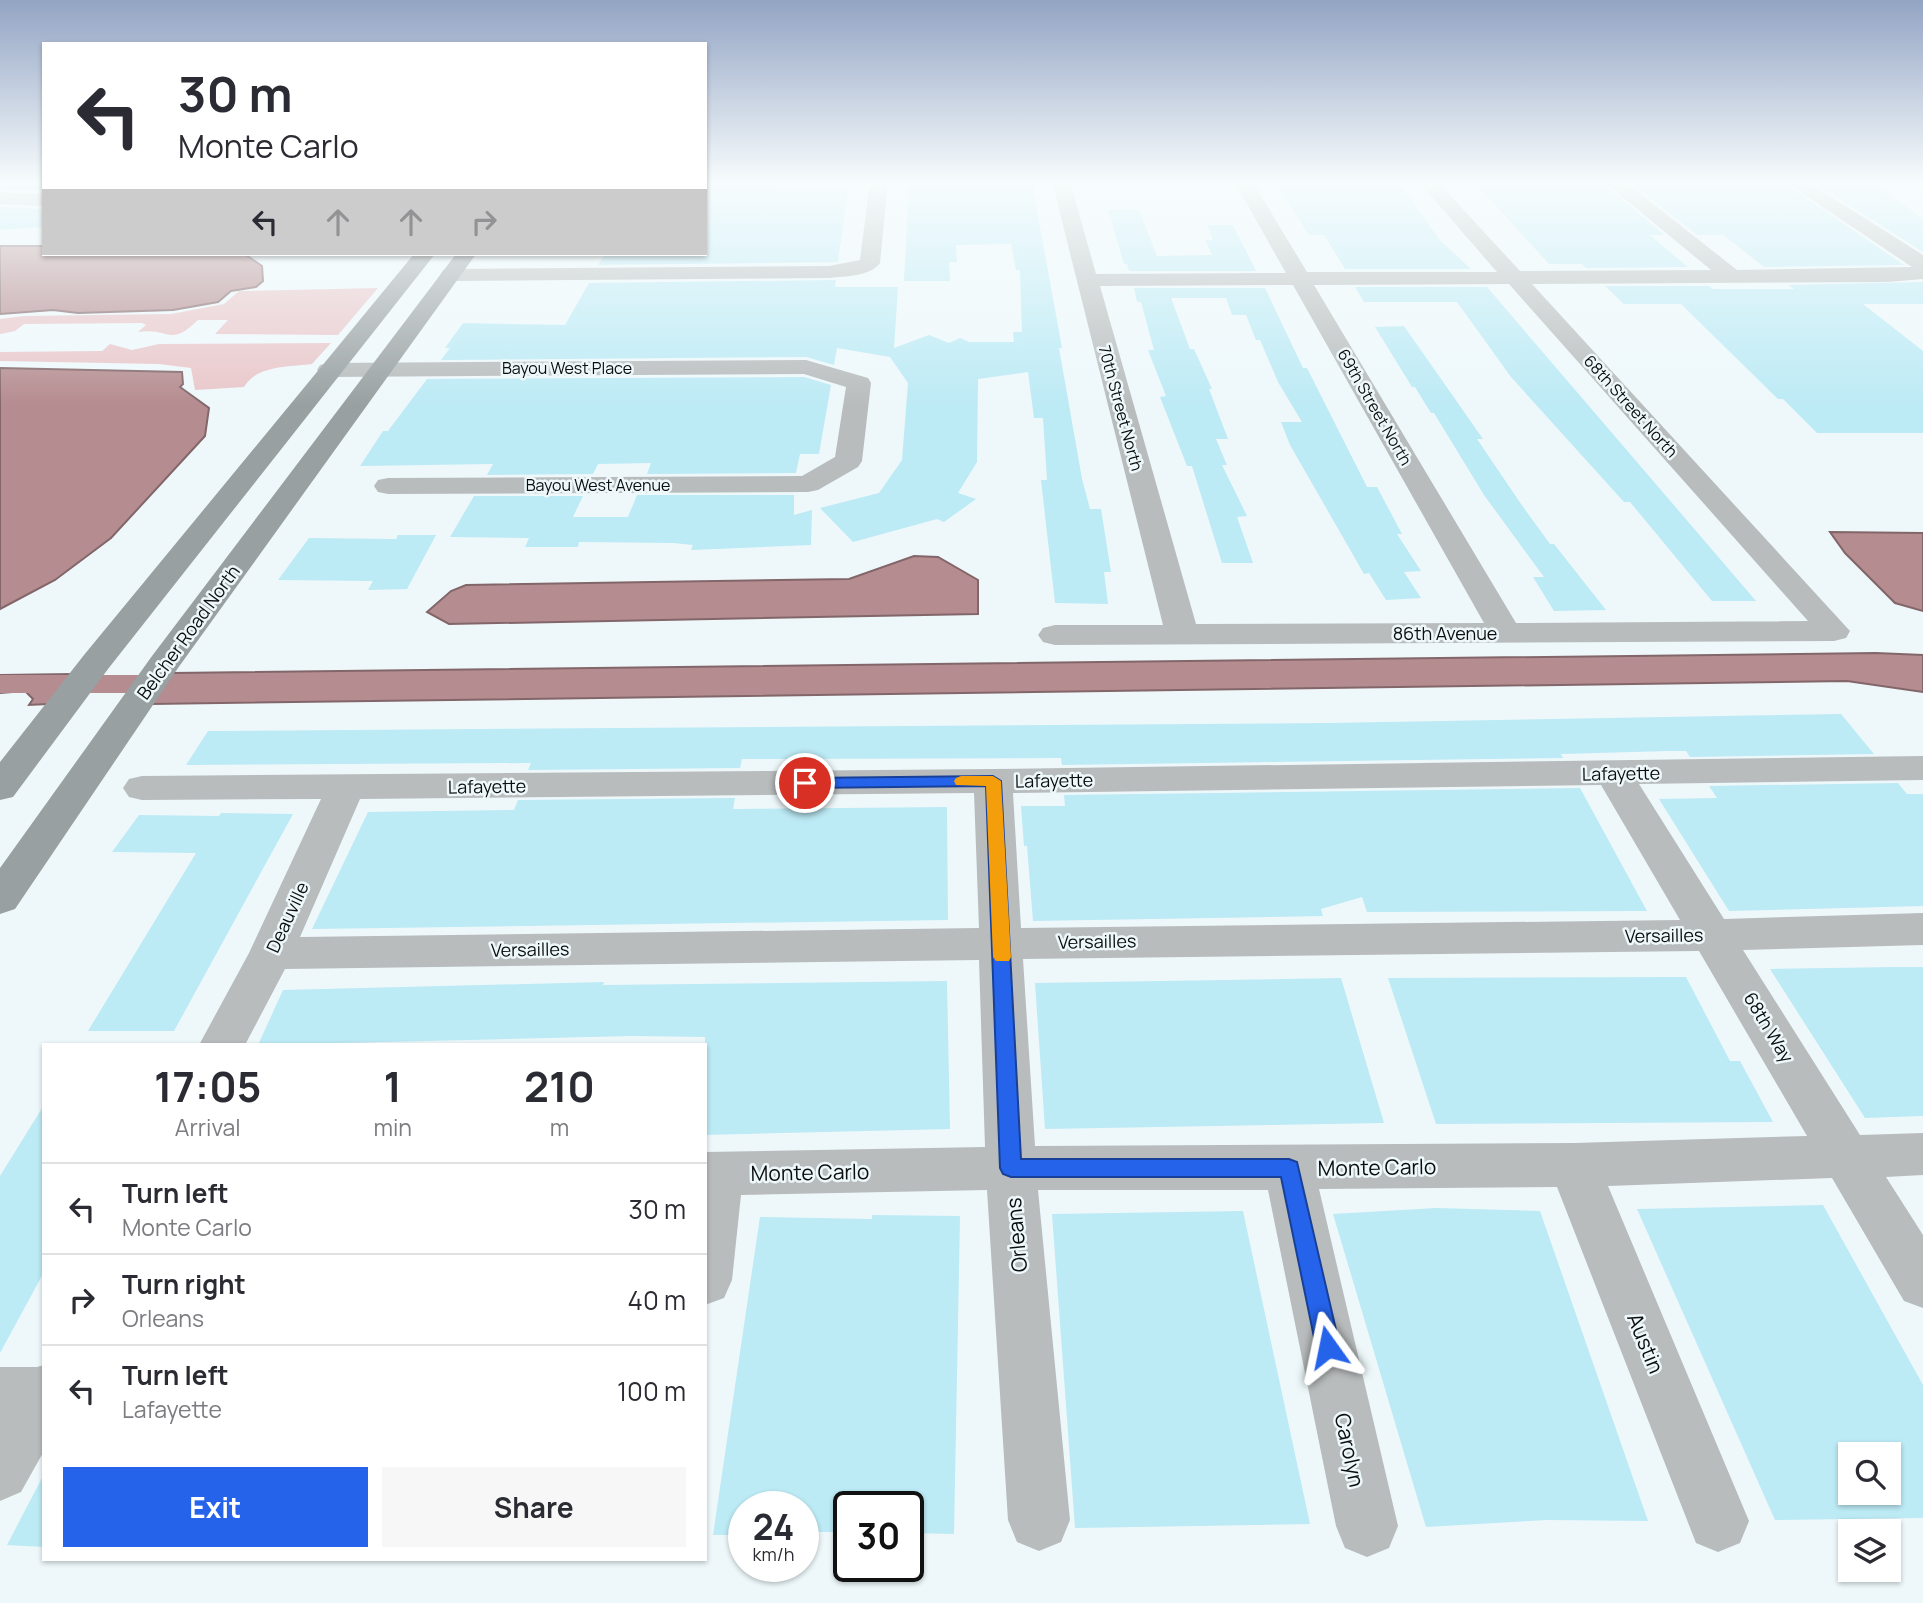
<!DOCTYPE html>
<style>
body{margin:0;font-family:Manrope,sans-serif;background:#f7f7f7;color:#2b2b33;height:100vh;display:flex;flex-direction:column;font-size:26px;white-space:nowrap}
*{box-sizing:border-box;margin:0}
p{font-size:23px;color:#7c7c81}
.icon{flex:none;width:38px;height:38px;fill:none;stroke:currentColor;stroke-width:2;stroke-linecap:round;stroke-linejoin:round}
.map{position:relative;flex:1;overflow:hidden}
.details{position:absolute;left:42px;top:1043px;width:665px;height:518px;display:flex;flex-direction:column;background:#fff;border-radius:0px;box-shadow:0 2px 5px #0004}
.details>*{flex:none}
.hud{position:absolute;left:42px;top:42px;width:665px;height:214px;border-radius:0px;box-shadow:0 2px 5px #0004;background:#fff;color:#2b2b33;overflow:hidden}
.tools{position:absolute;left:1838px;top:1442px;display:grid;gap:14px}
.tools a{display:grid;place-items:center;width:63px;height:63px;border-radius:0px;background:#fff;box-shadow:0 2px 5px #0004;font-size:35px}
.speed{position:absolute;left:728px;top:1491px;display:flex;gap:14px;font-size:35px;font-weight:700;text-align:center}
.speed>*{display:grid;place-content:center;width:91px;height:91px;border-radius:50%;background:#fff;box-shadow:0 2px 5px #0004;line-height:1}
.speed small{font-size:18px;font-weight:400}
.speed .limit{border:4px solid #111;border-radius:10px;background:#fff;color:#111}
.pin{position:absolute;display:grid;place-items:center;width:60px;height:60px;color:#fff;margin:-30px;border:4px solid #fff;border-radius:50%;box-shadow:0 2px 7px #0007}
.me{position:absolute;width:77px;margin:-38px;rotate:348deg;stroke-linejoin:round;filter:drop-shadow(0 0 5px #0008)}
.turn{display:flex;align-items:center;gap:24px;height:147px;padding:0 21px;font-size:32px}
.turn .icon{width:91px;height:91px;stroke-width:2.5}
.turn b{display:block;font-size:49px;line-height:60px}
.lanes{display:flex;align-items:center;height:66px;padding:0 21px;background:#0003;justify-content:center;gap:35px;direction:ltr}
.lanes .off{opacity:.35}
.eta{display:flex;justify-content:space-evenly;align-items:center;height:119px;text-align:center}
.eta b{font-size:42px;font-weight:700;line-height:49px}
.button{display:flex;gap:14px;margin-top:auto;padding:14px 21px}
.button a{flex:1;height:80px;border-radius:0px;background:#2563eb;color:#fff;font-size:28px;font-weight:700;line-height:80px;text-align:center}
.button a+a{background:#f7f7f7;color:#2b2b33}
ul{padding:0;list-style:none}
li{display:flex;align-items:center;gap:21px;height:91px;padding:0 21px;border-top:2px solid #e1e1e2}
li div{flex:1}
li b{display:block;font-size:26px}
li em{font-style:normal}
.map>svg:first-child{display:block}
</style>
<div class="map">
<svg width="1923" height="1603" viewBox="0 0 1923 1603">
<rect width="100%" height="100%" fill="#eef8fb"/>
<path fill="#e9c6c9" d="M378 288 338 335 215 334 228 320H198C169 348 170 327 138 332L146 325 142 323 24 324 15 331 0 334V319L24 316 171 314 224 304 239 291Z
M331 343 312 364C290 367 256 365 244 387L195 390 191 368 159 364 0 361V352L102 351 110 344 132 350 159 344Z"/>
<path fill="#b58c8f" stroke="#826669" stroke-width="2" d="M0 246H44V254H240L246 255 262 266 263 281 256 287 231 291 218 302 173 310 78 313 53 310 0 314Z
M0 368 182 372 183 384 180 387 209 408 205 436 111 538 55 580 0 609Z
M1830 532 1923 533V611L1895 603 1845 553Z
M914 556 938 557 978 580V614L449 624 427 612 451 591 466 585 849 579Z
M1876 653 1923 655V692L1847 681 152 704 172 673Z
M72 674 48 704 29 705 33 699 25 691 0 693V675Z"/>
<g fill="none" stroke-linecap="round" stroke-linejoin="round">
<path fill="#b58c8f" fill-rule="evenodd" d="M0 675H178L189 678 193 684 189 690 178 693H0Z"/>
</g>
<path fill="#bceaf5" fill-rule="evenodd" d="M0 181H44V191L0 189Z
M705 181H775L774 189H848L838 262 598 265 605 254H705Z
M909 181H952V185L1032 183 1062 348H1059L1082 479 1090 509H1101L1111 572H1104L1108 604 1055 603 1041 480H1047L1043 418H1034L1028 372 978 379 977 462 958 493 976 499 944 522 937 519 853 542 820 508 879 493 902 460 908 383 890 357 837 348 834 365 806 357 441 360 450 348H445L463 323 565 325 589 283 836 280 835 287H898L894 348 929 335 949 343 960 338 969 342H1014L1013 332H1022L1020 270H1016L1011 244 956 245 957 262H949L950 281H904Z
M1737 181H1781L1904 265 1764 267 1723 235H1697L1630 182Z
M1811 181H1866L1887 193 1923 219V252Z
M1563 182H1601L1665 235H1650L1688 267 1586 268 1582 264H1549L1475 183Z
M1399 183 1439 239 1471 269H1345L1324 235H1309L1276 184Z
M0 207 44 209V227L0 230Z
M1108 210H1139L1157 256 1212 255 1205 240H1213L1207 225H1233L1256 271H1129L1127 264H1124Z
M1923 282V304H1863L1923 351V433H1817L1783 399H1778L1681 304H1624L1605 286H1709L1713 289H1794L1788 285Z
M1355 287H1487L1756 601H1712L1630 502H1624L1511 377 1457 302H1364Z
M1134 288H1265L1303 368H1307L1367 487H1377L1402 534H1397L1421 571 1404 572 1421 598 1386 600 1369 573 1364 574 1290 445 1281 422H1302L1278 382 1260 340H1256L1246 315H1232L1226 298H1171L1190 349H1194L1212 389H1209L1228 439H1216L1227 465H1222L1247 516 1237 517 1253 563H1222L1192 466H1187L1160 397 1166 396 1148 350H1154L1141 302H1137Z
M1404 326 1483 439H1477L1521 504 1550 544H1554L1606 610 1554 611 1533 577H1544L1484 495 1434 413H1431L1415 387H1412L1375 327Z
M804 377 831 385 819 454H800L796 473 647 474 651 463 598 464 593 474 487 475 493 464 360 466 383 431H388L427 379Z
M637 495H794V515L812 510 811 545 691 550 693 545 673 543 579 542 578 547H525L529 538 450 537 474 496H583L573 517H628Z
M398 535H436L407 589 368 590 373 581 278 580 309 538 396 539Z
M1841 714 1874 754 1690 757 1686 751H1669L1561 754 1563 758 1062 765 1061 758 742 759 740 768 528 770 531 763 186 765 208 731 1329 723Z
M1898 783 1907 794H1923V906L1729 911 1659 799 1717 798 1709 786Z
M1580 788 1647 911 1367 912 1362 897 1321 909 1323 916 1033 921 1027 846H1024L1021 806H1065L1064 795Z
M735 798 733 809 947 807 948 920 312 929 368 812 514 810 518 800Z
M221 813 293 814 174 1031H88L196 853 112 852 139 815 219 816Z
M1896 967H1923V1116L1865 1118 1770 969Z
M1686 977 1730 1061H1740L1773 1122 1436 1124 1388 978Z
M1341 978 1384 1123 1045 1129 1035 983Z
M947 981 950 1129 705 1135V1037L632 1036 258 1045 283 990 604 982 603 985Z
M44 1105V1272L0 1353V1176Z
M1823 1205 1923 1385V1518L1775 1520 1637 1209ZM1850 1454H1888V1493H1850Z
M1436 1208 1540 1211 1648 1521 1547 1520 1426 1527 1333 1214Z
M1243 1211 1310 1524 1075 1528 1052 1214Z
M872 1215 960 1216 954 1534 908 1533V1507H849V1532H803V1507H744V1535H713L760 1217 872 1219Z
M44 1474V1547L7 1545Z"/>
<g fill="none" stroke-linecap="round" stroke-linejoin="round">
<path fill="#b8bcbd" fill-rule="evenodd" d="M870 181H888L880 263C869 277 846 276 829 278L451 281 443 280 440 275 443 270 451 269 829 266 860 260Z
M1052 181H1070L1096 274 1286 273 1234 181H1252L1307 272H1497L1418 181H1437L1520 271 1711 270 1603 181H1624L1737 270 1912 267 1784 181H1806L1923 255V279L1887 282 1532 284 1850 631 1846 638 1834 641 1055 645 1043 642 1038 635 1043 628 1055 625H1163ZM1509 284 1808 621 1516 623 1314 285ZM1293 285 1484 623 1196 624 1100 286Z
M0 192 44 194V206L0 204Z
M806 360 868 378 871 383 862 461 858 467 818 490 808 492 388 494 378 492 374 486 378 480 388 478 802 476 835 457 846 387 804 374 329 377 320 375 317 370 320 365 329 363Z
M1923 756V780L1639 784 1724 919 1923 913V945L1743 950 1860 1135 1923 1133V1175L1886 1177 1923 1235V1308L1904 1301 1832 1178 1608 1186 1749 1521 1740 1543 1718 1552 1696 1543 1557 1187 1319 1189 1398 1526 1389 1548 1367 1557 1345 1548 1336 1526 1268 1190H1038L1070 1520 1061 1542 1039 1551 1017 1542 1008 1520 987 1190 741 1195 732 1280 724 1298 705 1305V1152L985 1147 979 960 285 969 245 1045H199L249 953 321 799 142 800 129 797 123 788 129 779 142 776 993 769ZM1601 785 1680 920 1021 928 1013 793ZM974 793 979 928 300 937 360 799ZM1699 951 1807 1136 1574 1143 1035 1146 1023 959Z
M44 1365V1451L21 1492 0 1501V1367H37Z"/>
<path fill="#99a0a1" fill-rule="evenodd" d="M414 254H435L108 669 13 797 0 800V762L84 655Z
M456 254H476L178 668 15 909 0 914V868L152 656Z"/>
</g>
<linearGradient id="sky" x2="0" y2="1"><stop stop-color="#93a4c4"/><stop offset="0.45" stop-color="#f7fcfd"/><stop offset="1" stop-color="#f7fcfd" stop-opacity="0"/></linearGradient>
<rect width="1923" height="406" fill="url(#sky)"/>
<path fill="#2563eb" stroke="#184099" stroke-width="2" d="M993 776 1001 781 1021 1159H1289L1297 1162 1340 1347 1336 1355 1328 1358 1320 1355 1316 1347 1281 1177H1011L1003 1174 1000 1168 986 786 805 788 797 783 805 778Z"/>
<path fill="#f59e0b" d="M961 776H993L1001 781 1011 957 1009 961H996L993 957 986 786 956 785 954 781 956 778Z"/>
<g text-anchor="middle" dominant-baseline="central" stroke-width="5" stroke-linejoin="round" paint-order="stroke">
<g font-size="16" fill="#0b0e0f" stroke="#eef8fb">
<text x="567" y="368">Bayou West Place</text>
<text transform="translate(1631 406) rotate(48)">68th Street North</text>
<text transform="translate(1375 407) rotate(60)">69th Street North</text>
<text transform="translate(1121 408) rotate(75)">70th Street North</text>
<text x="598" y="485">Bayou West Avenue</text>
</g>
<g font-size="18" fill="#0b0e0f" stroke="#eef8fb">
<text transform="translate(188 632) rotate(-54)">Belcher Road North</text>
<text x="1445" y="633">86th Avenue</text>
<text transform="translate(1621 773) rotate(-1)">Lafayette</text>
<text transform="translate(1054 780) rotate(-1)">Lafayette</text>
<text transform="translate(487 786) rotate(-1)">Lafayette</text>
<text transform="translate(287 917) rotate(-65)">Deauville</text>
<text transform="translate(1664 935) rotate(-1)">Versailles</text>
<text transform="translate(1097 941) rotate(-1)">Versailles</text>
<text transform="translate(530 949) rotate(-1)">Versailles</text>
<text transform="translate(1769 1027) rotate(59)">68th Way</text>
</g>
<g font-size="21" fill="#0b0e0f" stroke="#eef8fb">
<text transform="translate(1377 1167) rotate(-1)">Monte Carlo</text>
<text transform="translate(810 1172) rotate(-1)">Monte Carlo</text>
<text transform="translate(1016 1235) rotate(-95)">Orleans</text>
<text transform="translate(1646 1343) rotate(68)">Austin</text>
<text transform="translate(1350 1450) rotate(78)">Carolyn</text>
</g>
</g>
</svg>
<div class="tools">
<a><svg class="icon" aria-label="search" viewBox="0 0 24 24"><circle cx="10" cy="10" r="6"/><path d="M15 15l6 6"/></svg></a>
<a><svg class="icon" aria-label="layers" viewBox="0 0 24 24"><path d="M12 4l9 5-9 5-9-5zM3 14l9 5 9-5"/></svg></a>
</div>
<div class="speed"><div>24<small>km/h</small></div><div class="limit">30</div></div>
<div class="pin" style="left:805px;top:783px;background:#d93025"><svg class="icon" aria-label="arrive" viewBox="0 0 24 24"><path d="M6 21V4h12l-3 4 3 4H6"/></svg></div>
<svg class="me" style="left:1328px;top:1347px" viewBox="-20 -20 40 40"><path d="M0-17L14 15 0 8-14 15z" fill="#2563eb" stroke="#fff" stroke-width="4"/></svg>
<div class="hud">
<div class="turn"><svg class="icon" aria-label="left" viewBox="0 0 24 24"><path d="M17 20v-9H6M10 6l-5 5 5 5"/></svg><div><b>30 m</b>Monte Carlo</div></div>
<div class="lanes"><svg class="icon" aria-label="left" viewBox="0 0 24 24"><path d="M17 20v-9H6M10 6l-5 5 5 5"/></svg><svg class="icon off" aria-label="ahead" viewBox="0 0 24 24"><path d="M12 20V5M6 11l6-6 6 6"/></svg><svg class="icon off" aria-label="ahead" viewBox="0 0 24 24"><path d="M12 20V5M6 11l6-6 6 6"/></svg><svg class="icon off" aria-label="right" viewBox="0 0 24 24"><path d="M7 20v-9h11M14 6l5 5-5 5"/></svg></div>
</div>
<section class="details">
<div class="eta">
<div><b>17:05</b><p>Arrival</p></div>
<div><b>1</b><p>min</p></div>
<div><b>210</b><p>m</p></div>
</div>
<ul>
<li><svg class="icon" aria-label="left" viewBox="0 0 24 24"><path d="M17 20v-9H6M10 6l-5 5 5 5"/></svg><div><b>Turn left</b><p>Monte Carlo</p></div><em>30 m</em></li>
<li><svg class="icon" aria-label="right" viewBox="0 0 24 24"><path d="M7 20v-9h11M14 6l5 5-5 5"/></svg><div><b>Turn right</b><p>Orleans</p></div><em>40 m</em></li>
<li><svg class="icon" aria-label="left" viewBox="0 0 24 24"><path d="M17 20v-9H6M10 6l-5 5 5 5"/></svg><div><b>Turn left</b><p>Lafayette</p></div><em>100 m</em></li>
</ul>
<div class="button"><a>Exit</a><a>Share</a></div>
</section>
</div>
